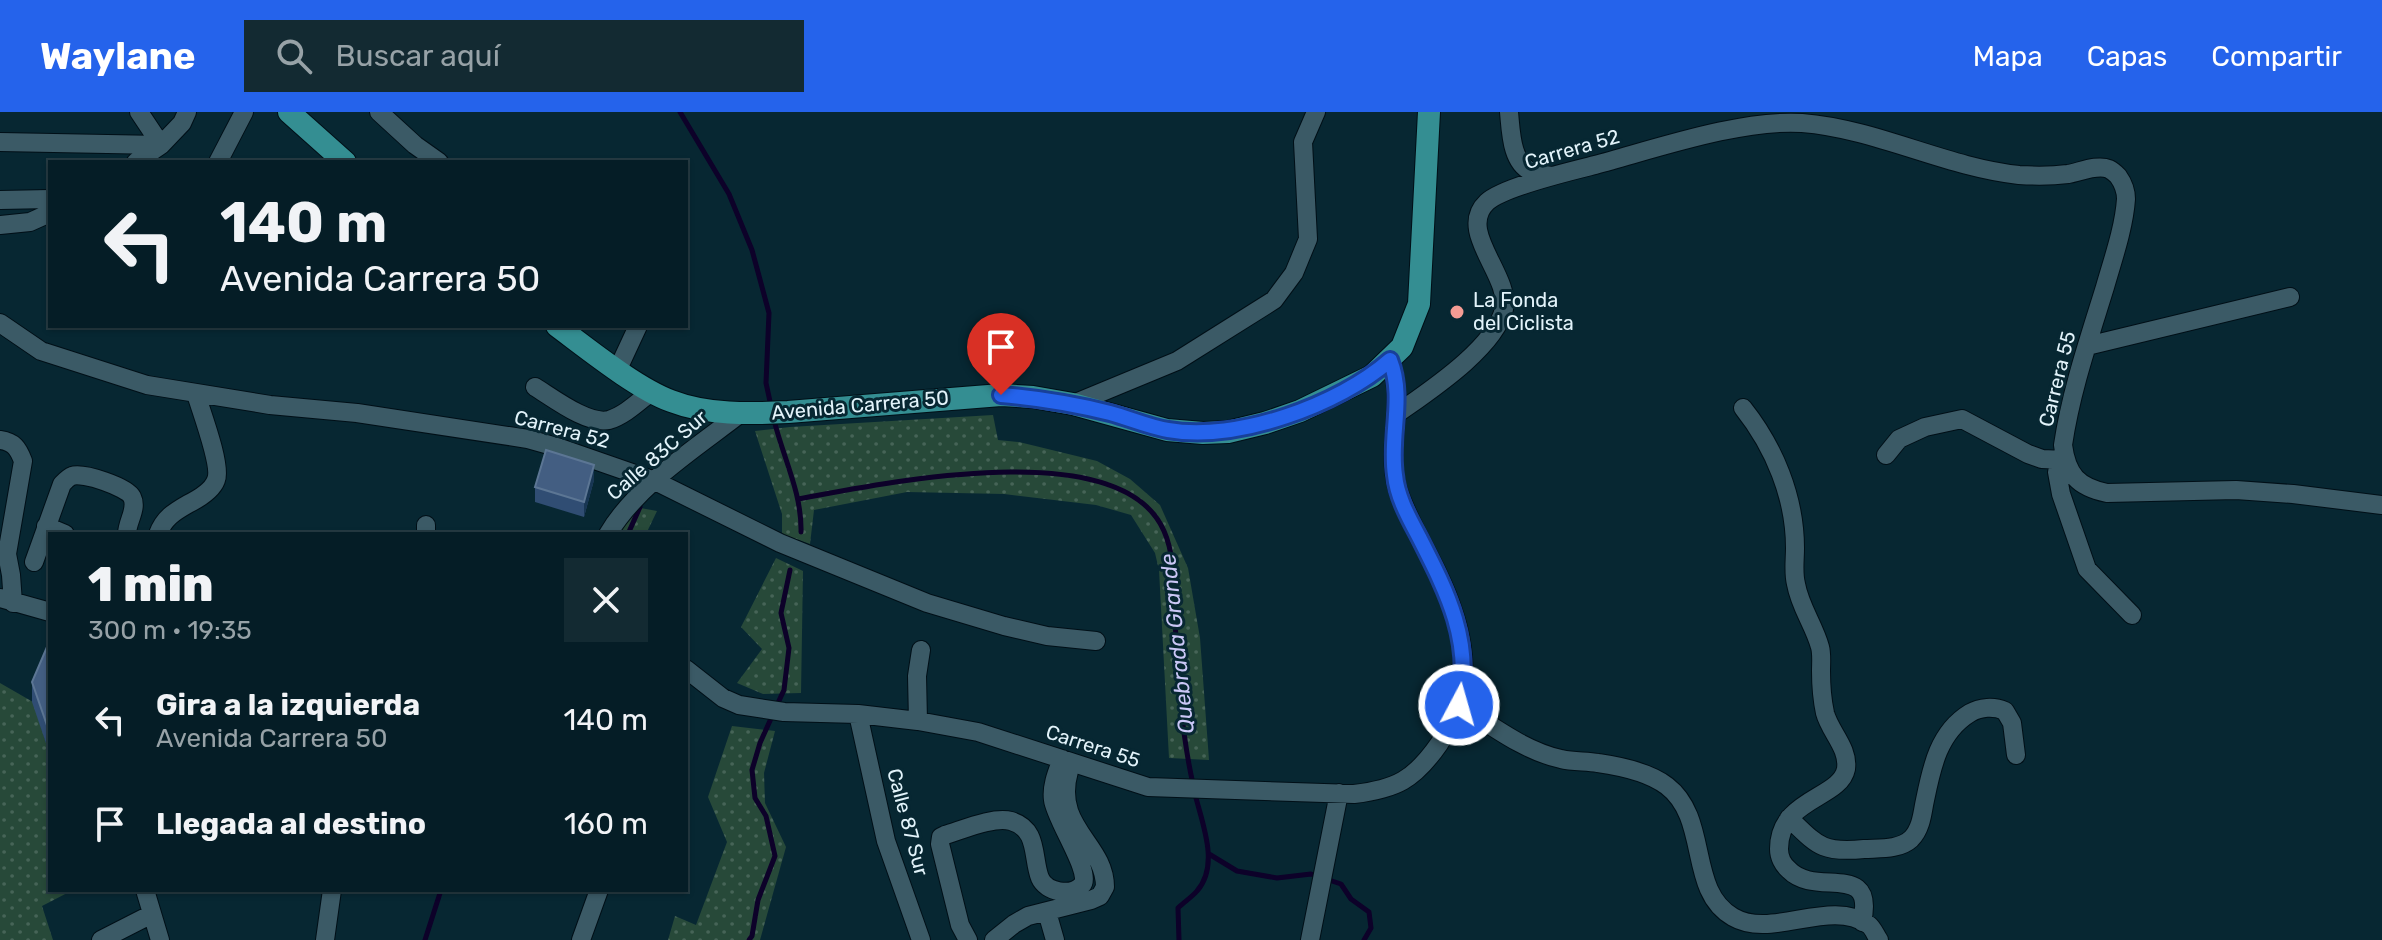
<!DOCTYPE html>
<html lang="es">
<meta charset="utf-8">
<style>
body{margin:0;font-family:Rubik,sans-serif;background:#132a32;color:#f1f3f6;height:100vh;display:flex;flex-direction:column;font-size:30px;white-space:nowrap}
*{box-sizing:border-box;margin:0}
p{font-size:26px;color:#97a2a7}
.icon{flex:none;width:44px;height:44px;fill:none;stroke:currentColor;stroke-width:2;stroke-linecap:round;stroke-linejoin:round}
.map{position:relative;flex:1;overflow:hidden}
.panel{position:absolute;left:48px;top:420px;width:640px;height:360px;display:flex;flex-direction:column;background:#051d26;border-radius:0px;box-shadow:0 2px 6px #0004,0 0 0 2px #263b43}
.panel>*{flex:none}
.banner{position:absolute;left:48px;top:48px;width:640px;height:168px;border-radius:0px;box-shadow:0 2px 6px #0004,0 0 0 2px #263b43;background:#051d26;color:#f1f3f6;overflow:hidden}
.pin{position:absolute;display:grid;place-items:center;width:68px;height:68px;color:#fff;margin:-82px -34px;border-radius:50% 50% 50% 0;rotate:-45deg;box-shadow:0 0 8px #0007}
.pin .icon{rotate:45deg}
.me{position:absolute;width:88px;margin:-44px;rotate:6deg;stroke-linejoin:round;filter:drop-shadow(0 0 6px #0008)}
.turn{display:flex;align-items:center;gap:28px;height:168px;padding:0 40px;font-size:36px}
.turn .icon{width:104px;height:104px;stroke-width:2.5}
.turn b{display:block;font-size:56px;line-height:68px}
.round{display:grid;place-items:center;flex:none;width:84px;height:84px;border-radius:0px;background:#132a32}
.head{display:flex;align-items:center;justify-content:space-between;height:136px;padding:0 40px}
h1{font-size:48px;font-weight:800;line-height:60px}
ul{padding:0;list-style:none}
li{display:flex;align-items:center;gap:24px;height:104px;padding:0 40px}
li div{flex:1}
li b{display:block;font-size:30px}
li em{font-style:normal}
header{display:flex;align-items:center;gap:48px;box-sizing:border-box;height:112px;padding:0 40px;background:#2563eb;color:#fff}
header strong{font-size:38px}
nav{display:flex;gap:44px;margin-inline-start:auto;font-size:28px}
.search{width:560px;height:72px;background:#132a32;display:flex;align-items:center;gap:20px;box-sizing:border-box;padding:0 28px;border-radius:0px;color:#97a2a7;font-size:30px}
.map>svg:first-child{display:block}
</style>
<header>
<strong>Waylane</strong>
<div class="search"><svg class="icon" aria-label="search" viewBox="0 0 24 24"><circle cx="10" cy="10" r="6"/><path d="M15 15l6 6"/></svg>Buscar aquí</div>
<nav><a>Mapa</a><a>Capas</a><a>Compartir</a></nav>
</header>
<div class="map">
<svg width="2382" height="828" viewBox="0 0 2382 828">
<defs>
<pattern id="grass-dots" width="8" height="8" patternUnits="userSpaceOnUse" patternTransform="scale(2)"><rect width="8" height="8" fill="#274939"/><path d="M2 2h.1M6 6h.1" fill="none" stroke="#466457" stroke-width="1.8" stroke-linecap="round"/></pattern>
</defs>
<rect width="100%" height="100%" fill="#072732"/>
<path fill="url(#grass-dots)" d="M993 303 998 328 1019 330 1097 349 1130 367 1160 393 1188 456 1200 526 1209 648 1169 646 1159 458 1155 441 1131 403 1096 393 1004 382 907 380 814 398 810 432 782 422V402L755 319 790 315Z
M635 395 657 399 646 422H619Z
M776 446 803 459 801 581 763 582 737 571 762 537 741 515Z
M0 571 33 590 50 643V778H73L42 794 53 828H0Z
M732 614 775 619 764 661 765 691 786 735 760 828H668L675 804 696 813 727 730 708 685Z"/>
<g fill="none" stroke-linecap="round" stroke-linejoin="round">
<path stroke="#0d0129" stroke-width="5" d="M680 0 729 82 752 138 769 201 766 271 771 294
M774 308C783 345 802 381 801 420
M798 387C881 372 1121 320 1164 419 1176 446 1173 480 1175 509 1178 563 1181 619 1193 672
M628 422 640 395
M777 593 784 578 789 536 781 501 790 458
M1209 742 1237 759 1277 766 1311 762 1341 772 1351 787 1369 800 1371 816 1364 828
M425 828 441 778
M749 828 752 824 758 788 775 744 766 704 755 686 752 658 760 631 773 602
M1179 828 1178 796C1184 790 1192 785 1197 779 1220 753 1202 711 1195 682"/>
<g stroke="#000f17" stroke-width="20">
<path id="minor" d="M139 0 161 33 182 11 187 0
M379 0 415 33 439 50
M1509 0C1511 20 1511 51 1532 60 1538 63 1546 63 1552 64
M0 30 161 33
M136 50 161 33
M218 50 244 0
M0 88 50 87
M0 113 30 110 50 101
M0 211 41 239 147 273 270 293 357 301 528 327 560 336 655 369 780 431 927 491 1004 514 1047 524 1096 529
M2087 234 2290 185
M618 257 638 214
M535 275C553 286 588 313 609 308 625 303 638 290 651 280
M1073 292 1177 249 1274 188 1294 161 1308 127 1303 30 1316 0
M1743 296C1774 335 1795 385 1795 436 1795 449 1793 460 1796 472 1800 495 1814 513 1820 535 1822 542 1821 551 1821 559 1821 573 1822 587 1825 601 1830 620 1849 636 1846 657 1840 687 1779 686 1779 737 1779 745 1783 753 1789 758 1816 786 1876 748 1862 810
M1398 301C1429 279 1495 236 1504 197 1511 163 1456 119 1487 90 1503 75 1571 59 1595 53 1655 37 1741 7 1802 11 1877 17 1945 55 2019 63 2036 64 2052 64 2068 62 2080 60 2097 52 2109 57 2111 58 2117 63 2118 64 2123 71 2126 79 2126 87 2124 116 2113 147 2105 175 2089 227 2071 279 2063 333 2067 363 2078 375 2107 381L2236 378 2293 382 2382 393
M0 328C14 330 18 336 23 349L7 442 11 463 13 491
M1886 343 1899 327 1925 315 1962 307 2028 342 2042 347 2065 348 2057 360 2061 382 2087 457 2132 503
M46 414 65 422
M158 422C164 406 174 400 188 392 198 387 212 379 216 368 222 354 201 299 196 282
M426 422V413
M608 422C637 373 696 336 741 301
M34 450 62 372C65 369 69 365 72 364 83 360 127 375 132 385 138 397 127 409 127 422
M0 486 50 500
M686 557 723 586 739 593 784 600 858 602 918 609 978 620 1148 675 1354 682C1396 677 1414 668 1439 632 1478 574 1465 517 1436 458 1423 431 1406 404 1397 375 1386 333 1406 290 1390 248
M1459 593C1491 613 1524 639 1561 647 1573 650 1586 649 1598 651 1619 654 1649 660 1667 674 1710 707 1687 779 1733 805 1772 828 1830 785 1869 813 1873 816 1876 824 1879 828
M858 602 886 729 921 828
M918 609 917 564 921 538
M1789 706C1818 734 1822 741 1864 737 1879 736 1899 738 1911 727 1920 718 1922 705 1924 693 1931 659 1937 621 1970 601 1980 595 1994 594 2005 599L2012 611 2016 643
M145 778 160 828
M1047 800 1055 828
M101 828 152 802
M325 828 332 778
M581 828 599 778
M968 828 960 813 940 732 941 725 945 723C962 718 994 704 1011 709 1039 717 1032 746 1040 766 1046 780 1071 785 1082 773 1093 762 1055 707 1053 688 1051 674 1057 660 1062 647
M994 828 1014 812 1028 804 1091 788 1100 784 1105 775C1105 731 1053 716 1069 659
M1310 828 1339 681"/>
</g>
<g stroke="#000f17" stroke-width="24">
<path id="major" d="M289 0 345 50
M557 214C588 237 636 276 671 289 707 303 750 302 788 300L1001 283 1033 285 1073 292 1167 318 1203 321 1228 320 1265 311 1300 299 1372 264 1402 235 1419 192 1429 0"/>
</g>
<use href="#minor" stroke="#3b5a66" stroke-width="18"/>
<use href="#major" stroke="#348e92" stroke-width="22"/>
</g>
<path fill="#304d73" d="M594 368 584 405 535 390V375Z
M50 528V643L32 590V570Z"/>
<path fill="#183653" d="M594 353V368L584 405V390Z"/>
<path fill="#435e82" stroke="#5c7694" stroke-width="2" d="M546 338 594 353 584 390 535 375Z
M50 528V622L32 570Z"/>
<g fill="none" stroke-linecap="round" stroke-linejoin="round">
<g stroke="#184099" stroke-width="20">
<path id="route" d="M1001 283C1038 286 1074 292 1110 301 1129 306 1149 315 1168 318 1237 330 1339 293 1390 248 1405 286 1389 324 1395 363 1397 385 1409 406 1419 425 1447 480 1473 530 1459 593"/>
</g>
<use href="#route" stroke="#2563eb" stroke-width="14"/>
</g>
<circle fill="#f59c94" stroke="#072732" stroke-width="3" cx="1457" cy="200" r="8"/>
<g text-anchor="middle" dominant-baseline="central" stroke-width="6" stroke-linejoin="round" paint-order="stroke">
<g font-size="20" fill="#e2f3fa" stroke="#072732">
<text transform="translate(1572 37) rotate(-16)">Carrera 52</text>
<text transform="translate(2057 267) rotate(-76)">Carrera 55</text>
<text transform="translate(860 293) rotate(-5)">Avenida Carrera 50</text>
<text transform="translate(562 317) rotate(15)">Carrera 52</text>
<text transform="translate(657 343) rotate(-41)">Calle 83C Sur</text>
<text transform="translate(1093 634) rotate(18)">Carrera 55</text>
<text transform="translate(908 710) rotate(75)">Calle 87 Sur</text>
</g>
<g font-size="20" fill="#e2f3fa" stroke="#072732" text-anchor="start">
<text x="1473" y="188">La Fonda<tspan x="1473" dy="23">del Ciclista</tspan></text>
</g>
<g font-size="22" font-style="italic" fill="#cbc7f6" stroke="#072732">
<text transform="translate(1177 532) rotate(-96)">Quebrada Grande</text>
</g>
</g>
</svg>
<div class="pin" style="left:1001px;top:283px;background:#d93025"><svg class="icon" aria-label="arrive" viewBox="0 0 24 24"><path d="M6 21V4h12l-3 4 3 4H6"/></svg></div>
<svg class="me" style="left:1459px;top:593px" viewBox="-20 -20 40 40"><circle r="17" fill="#2563eb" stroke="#fff" stroke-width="3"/><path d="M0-11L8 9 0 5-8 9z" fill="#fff"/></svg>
<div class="banner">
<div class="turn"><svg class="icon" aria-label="left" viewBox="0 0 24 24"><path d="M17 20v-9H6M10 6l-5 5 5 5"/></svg><div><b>140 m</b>Avenida Carrera 50</div></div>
</div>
<section class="panel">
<div class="head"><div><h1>1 min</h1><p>300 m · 19:35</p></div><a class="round"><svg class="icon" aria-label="close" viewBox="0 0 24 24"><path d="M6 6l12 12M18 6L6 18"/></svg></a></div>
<ul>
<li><svg class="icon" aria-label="left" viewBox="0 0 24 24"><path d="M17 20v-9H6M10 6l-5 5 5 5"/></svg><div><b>Gira a la izquierda</b><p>Avenida Carrera 50</p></div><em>140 m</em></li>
<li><svg class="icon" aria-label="arrive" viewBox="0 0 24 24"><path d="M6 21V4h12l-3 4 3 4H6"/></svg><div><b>Llegada al destino</b></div><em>160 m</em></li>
</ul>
</section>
</div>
